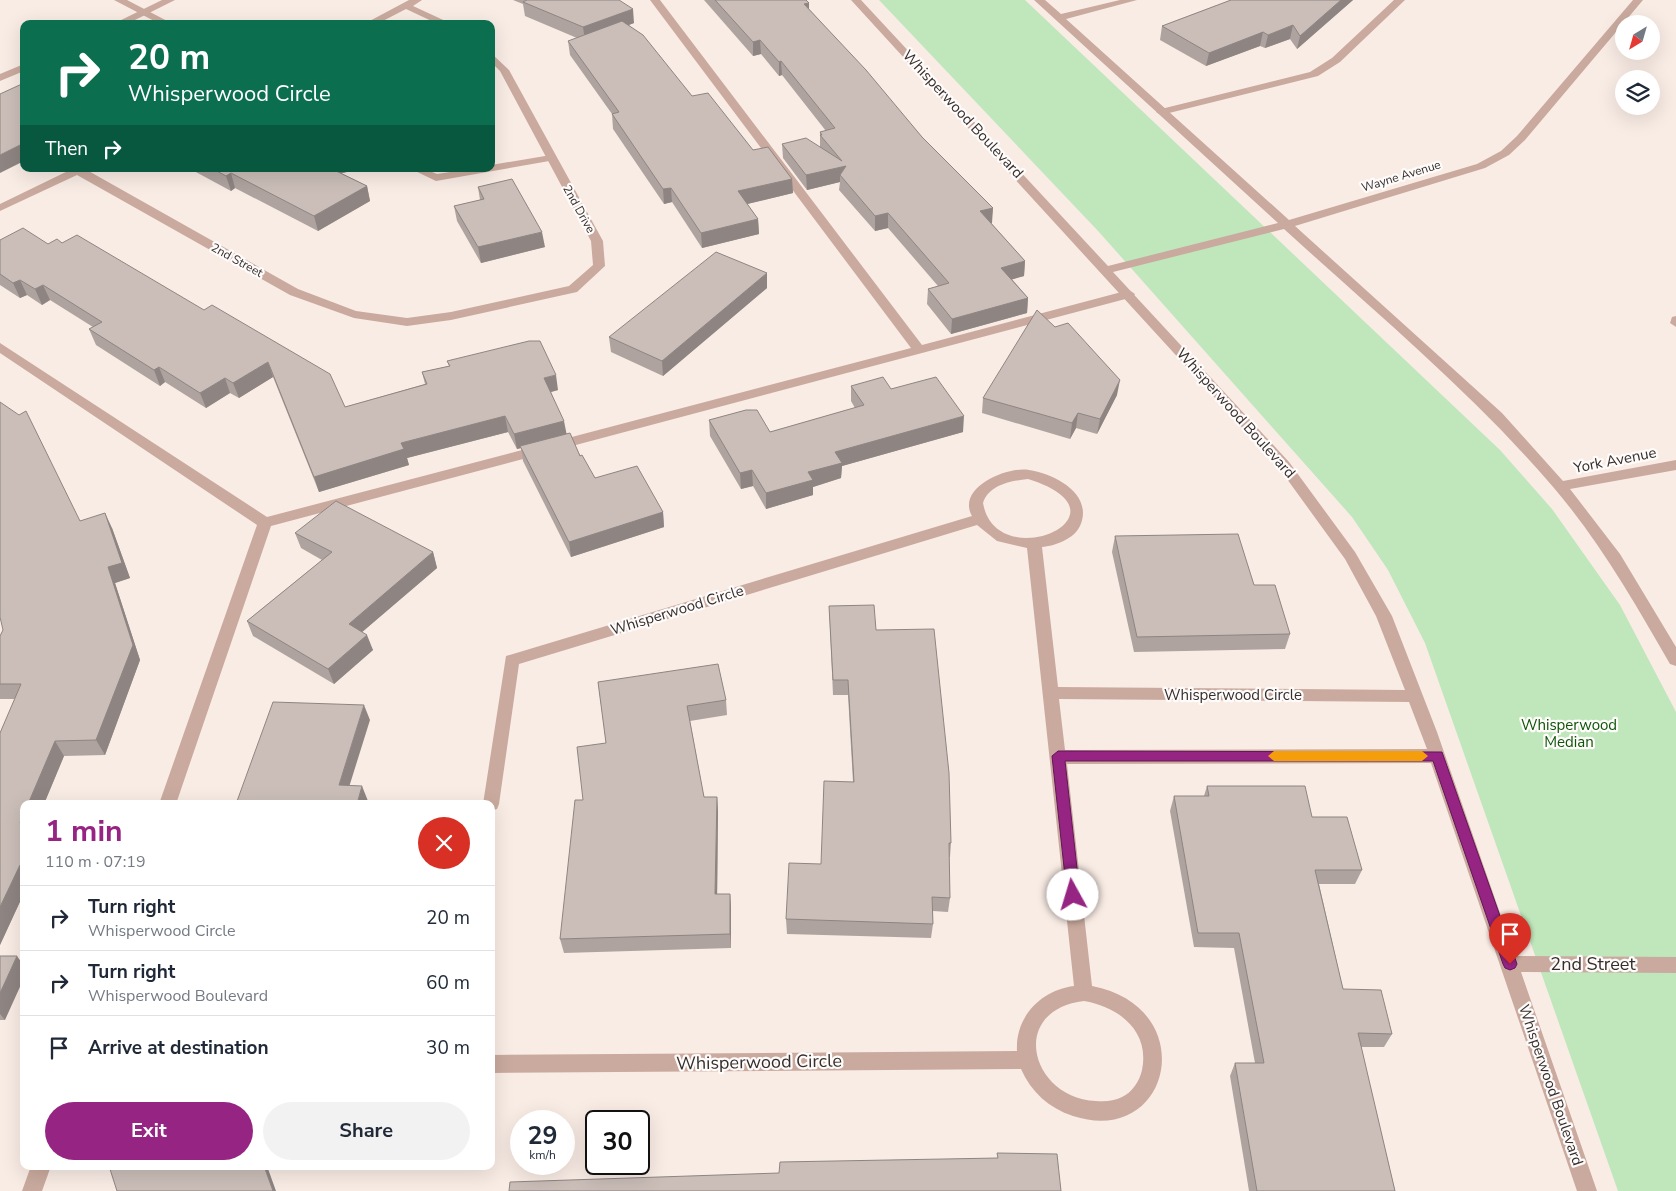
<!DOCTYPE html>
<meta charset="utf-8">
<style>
body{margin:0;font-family:"Nunito Sans",sans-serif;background:#f2f2f3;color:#1f2937;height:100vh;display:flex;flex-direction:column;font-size:19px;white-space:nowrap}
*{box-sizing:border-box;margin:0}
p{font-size:16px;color:#747a83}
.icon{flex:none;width:28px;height:28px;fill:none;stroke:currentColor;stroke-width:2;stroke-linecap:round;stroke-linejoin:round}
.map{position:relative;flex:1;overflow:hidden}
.drawer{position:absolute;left:20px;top:800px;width:475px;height:370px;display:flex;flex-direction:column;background:#fff;border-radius:10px;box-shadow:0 5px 20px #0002}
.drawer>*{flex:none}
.banner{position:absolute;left:20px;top:20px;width:475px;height:152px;border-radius:10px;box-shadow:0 5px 20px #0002;background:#0b6e4f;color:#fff;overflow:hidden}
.needle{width:32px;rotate:217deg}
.controls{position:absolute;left:1615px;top:15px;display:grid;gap:10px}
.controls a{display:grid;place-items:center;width:45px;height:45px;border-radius:50%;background:#fff;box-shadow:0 5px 20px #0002;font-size:25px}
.speed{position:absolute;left:510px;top:1110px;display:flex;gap:10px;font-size:25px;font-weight:700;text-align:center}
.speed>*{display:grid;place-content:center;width:65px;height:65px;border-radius:50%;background:#fff;box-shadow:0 5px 20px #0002;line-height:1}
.speed small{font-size:12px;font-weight:400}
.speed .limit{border:2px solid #111;border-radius:8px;background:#fff;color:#111}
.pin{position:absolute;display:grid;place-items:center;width:42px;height:42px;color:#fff;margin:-51px -21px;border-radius:50% 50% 50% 0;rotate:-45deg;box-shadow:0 0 5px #0007}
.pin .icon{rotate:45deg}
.me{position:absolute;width:55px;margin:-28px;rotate:354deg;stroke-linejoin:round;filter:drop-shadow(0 0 4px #0008)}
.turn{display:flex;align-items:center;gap:18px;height:105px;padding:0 25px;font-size:22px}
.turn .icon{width:65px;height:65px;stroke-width:2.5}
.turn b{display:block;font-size:35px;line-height:42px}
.then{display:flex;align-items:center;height:48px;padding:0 25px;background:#0003;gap:10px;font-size:19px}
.round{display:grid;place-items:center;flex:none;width:52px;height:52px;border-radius:26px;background:#f2f2f3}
.head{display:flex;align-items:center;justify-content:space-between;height:85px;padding:0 25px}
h1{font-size:30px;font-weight:700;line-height:38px;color:#962483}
.cta{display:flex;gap:10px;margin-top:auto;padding:10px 25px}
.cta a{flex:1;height:58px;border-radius:30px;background:#962483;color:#fff;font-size:20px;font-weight:700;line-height:58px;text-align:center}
.cta a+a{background:#f2f2f3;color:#1f2937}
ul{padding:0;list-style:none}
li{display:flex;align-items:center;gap:15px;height:65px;padding:0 25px;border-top:1px solid #e0e1e3}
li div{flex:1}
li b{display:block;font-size:19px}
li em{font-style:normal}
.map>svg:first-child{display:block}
</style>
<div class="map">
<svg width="1676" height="1191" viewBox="0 0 1676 1191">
<rect width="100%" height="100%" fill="#f9ece5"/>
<path fill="#bfe7bb" d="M879 0H1025L1500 450 1552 509 1620 605 1676 712V1191H1618L1425 643 1388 570 1352 517 1099 232Z"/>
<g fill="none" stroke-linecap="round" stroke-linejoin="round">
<path fill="#caaa9e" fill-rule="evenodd" d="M162 0H175L127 24H113Z
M650 0H660L922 345 1129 290 1135 294 1133 297 271 526 176 804H159L257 525 0 353V343L267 517 911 348Z
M1394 0H1405L1340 62 1318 76 1161 115 1156 112 1157 110 1310 72 1332 58Z
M24 64V71L0 81V74Z
M551 155 555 156V160L436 181 411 169H425L437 174 470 169H491V165Z
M1676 316V327L1670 323 1672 317Z
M31 1166H51L42 1191H22Z"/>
<path fill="#caaa9e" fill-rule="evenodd" d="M114 0H127L173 24H160Z
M409 0H422L413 6 452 24H438L406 9 377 24H364Z
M851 0H861L1108 266 1278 223 1034 0H1045L1061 14 1120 0H1137L1066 19 1289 220 1477 164 1501 151 1517 136 1633 0H1643L1525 140 1509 155 1485 168 1295 226 1502 413 1563 481 1676 460V470L1570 489 1620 554 1676 647V666L1670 664C1635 603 1600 542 1554 488 1473 393 1376 313 1284 229L1113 272 1289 462 1355 552 1392 616 1437 732 1515 956 1676 957V973L1521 972 1597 1191H1577L1431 763 1067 764 1092 986C1202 1007 1172 1148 1073 1116 1049 1108 1031 1092 1021 1069L491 1073V1055L1017 1051C1015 1017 1041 990 1074 986L1027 548 997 541 977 525 519 664 499 804 497 809 491 811V804H483L506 656 972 516C956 488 1007 466 1029 470 1056 474 1094 495 1080 526 1074 539 1055 546 1042 547L1058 687 1405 690 1376 616 1345 559 1279 468ZM1028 479C1140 514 996 578 983 503 989 485 1010 481 1028 479ZM1059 699 1409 702 1427 749 1065 750ZM1084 1001C1119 1007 1150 1031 1142 1070 1140 1080 1132 1093 1122 1097 1114 1101 1105 1102 1096 1101 1030 1098 1008 1010 1084 1001Z
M491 53 509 70 603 241 605 266 577 292 451 320 407 326 354 318 290 295 77 175 0 211V204L72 169H85L298 289 356 311 407 318 451 312 569 286 593 265 591 241 500 71 491 62Z"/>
</g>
<path fill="#afa39f" d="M513 0H619L634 23 629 25 692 96 753 150 792 179 793 193 747 204 758 219 759 234 702 248 672 202 664 204 613 129 612 114 570 55 568 41 577 38 525 16 523 4Z
M704 0H806L809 9 922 137 993 208 991 223 1025 261 1024 276 1012 279 1028 298 1027 313 951 334 927 304 928 289 938 286 888 228 875 231 839 190 840 182 807 190 783 158 782 144 820 147V132L826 131 782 75 779 76 761 54 753 56Z
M1231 0H1353L1297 49 1290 39 1265 48 1260 46 1206 66 1160 40 1162 26Z
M193 169H346L347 172 341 173 367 186 370 201 318 231 235 188 231 191 194 171Z
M478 187 545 247 481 263 457 221 454 206 480 200Z
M0 240 48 244 345 407 425 384 422 372 449 366 447 361 558 390 551 392 566 433 595 478 663 512 664 527 571 557 523 461 521 448 517 449 508 432 407 458 409 465 319 492 273 377 239 398 230 393 206 408 165 382 160 386 96 345 89 329 93 327 50 300 42 305 27 295 20 298 0 285Z
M767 273V288L663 376 611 352 609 337Z
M851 386 891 389 963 432 842 466 841 478 813 487V495L766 509 753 486 741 489 710 436 709 420 770 432 855 408 851 401Z
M1117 395 1097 434 1076 428 1070 439 982 413 983 398Z
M80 521 112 528 130 578 115 583 140 660 105 755 64 756 44 804H24V893L0 945V733L15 699H0V636L3 630Z
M295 533 433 552 437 568 362 632 373 650 334 684 253 636 247 621 322 560 301 548Z
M1115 536 1290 634 1285 649 1134 652 1112 552Z
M829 606 876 630 951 843 950 857H949L950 898 948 912 933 911V924L931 938 787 934 786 919 821 864 853 782 848 695H833Z
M598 682 726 700 727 715 690 721 704 797H717L718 811 717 894H730L731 908V948L564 953 560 939 583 800 606 743Z
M1207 786 1312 817 1362 870 1355 884H1319L1343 989 1392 1034 1384 1047H1361L1395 1191H1249L1230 1076 1235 1063H1255L1234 948 1194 947 1170 811 1174 796H1204Z
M0 956 5 1020H0Z"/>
<path fill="#8e8582" d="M1341 0H1353L1297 49 1300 36Z
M809 3V17L804 4Z
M633 9 634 23 585 41 583 27Z
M1293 25 1290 39 1265 48 1268 35Z
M1263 32 1260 46 1206 66 1209 53Z
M760 40 761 54 753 56V42Z
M781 61 782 75 779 76V62Z
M24 143V161L0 173V155Z
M846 166 840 175V182L807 190 806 175Z
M322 169H346L347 172 324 177Z
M231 173 235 188 231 191 226 176Z
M792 179 793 193 739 206 738 191Z
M367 186 370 201 318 231 314 216Z
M671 188 672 202 664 204 663 189Z
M993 208 992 223 979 226 980 211Z
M888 213V228L875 231V216Z
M758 219 759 234 702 248 701 233Z
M542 232 545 247 481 263 478 247Z
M1025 261 1024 276 1000 283 1001 268Z
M767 273V288L663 376 662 361Z
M20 280 27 295 20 298 13 283Z
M43 285 50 300 42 305 35 289Z
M1028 298 1027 313 951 334 952 319Z
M268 362 273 377 239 398 233 383Z
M159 367 165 382 160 386 154 370Z
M556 375 558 390 547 393 544 378Z
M225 378 230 393 206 408 200 393Z
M1120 380 1117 395 1097 434 1100 419Z
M1078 413 1076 428 1070 439 1072 423Z
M505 416 508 432 407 458 409 465 319 492 314 477 401 443Z
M964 416 963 432 842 466 841 478 813 487V495L766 509V493L835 452Z
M564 421 567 436 520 446 521 448 517 449 514 434Z
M752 470 753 486 741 489 740 473Z
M663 512 664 527 571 557 569 542Z
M105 513 112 528 130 578 115 583 140 660 105 755 96 740 108 567Z
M433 552 437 568 354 639 349 624Z
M367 635 373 650 334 684 328 669Z
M364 705 370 720 345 800 339 785Z
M55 741 64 756 44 804H28Z
M362 786 368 801 367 804H357Z
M717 797 718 811 717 908 715 894Z
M24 815V828L20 823Z
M20 865 24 871V893L0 945V907Z
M730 894 731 908V948L730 934Z
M17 956 24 966V978L5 1020 0 1014V993Z
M264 1166H267L276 1191H273Z"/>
<path fill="#cbbeb9" stroke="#8e8582" d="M527 0H619L633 9 583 27 523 2Z
M715 0H806L809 3 804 4 866 70 922 137 993 208 980 211 1025 261 1001 268 1028 298 952 319 928 289 949 283 888 213 875 216 840 175 846 166 806 175 782 144 806 138 842 161 820 135H822L820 132 835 128 781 61 779 62 760 40 753 42Z
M1231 0H1341L1300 36 1293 25 1268 35 1263 32 1209 53 1162 26Z
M622 21 643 35 692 96 708 93 753 150 768 147 792 179 738 191 758 219 701 233 671 188 663 189 612 114 619 112 568 41Z
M24 83V143L0 155V94Z
M213 169H332L367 186 314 216 231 173 226 176Z
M512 179 542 232 478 247 454 206 484 199 478 187Z
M23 228 48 244 57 239 62 243 77 235 204 310 212 305 330 374 345 407 427 384 422 372 450 366 447 361 529 341H540L556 375 544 378 564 421 514 434 505 416 401 443 404 449 314 477 268 362 233 383 225 378 200 393 159 367 154 370 89 329 102 322 43 285 35 289 20 280 13 283 0 274V240Z
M716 252 767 273 662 361 609 337Z
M1037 310 1055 327 1068 323 1120 380 1100 419 1078 413 1072 423 983 398Z
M883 377 891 389 936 377 964 416 835 452 842 463 808 472 813 480 766 493 752 470 740 473 709 420 746 410H757L770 432 864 405 851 386Z
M0 402 19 415 26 411 80 521 105 513 122 563 108 567 133 645 96 740 55 741 28 804H24V815L20 823H24V865H20L0 907V733L21 684H0V636L3 630 0 617Z
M570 433 580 456 582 455 595 478 637 466 663 512 569 542 520 446Z
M336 501 433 552 349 624 367 635 328 669 247 621 332 552 295 533Z
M1238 534 1254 585H1275L1290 634 1137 637 1115 536Z
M874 605 876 630 934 629 949 773 951 843H949L950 898 932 897 933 924 786 919 789 863 821 864 824 781 854 782 848 680H833L829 606Z
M718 664 726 700 687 706 704 797H717L715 894H730V934L560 939 575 800H583L577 747 606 743 598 682Z
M273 702 364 705 339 785 362 786 357 804H236Z
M1207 786H1305L1312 817H1347L1362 870H1315L1343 989 1381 990 1392 1034 1358 1033 1395 1191H1257L1235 1063H1264L1239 933H1198L1174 796H1209Z
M0 956H17L0 993Z
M997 1153 1057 1154 1061 1191H509L510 1182 779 1173 780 1162 998 1158Z
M109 1166H264L273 1191H117Z"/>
<path fill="#962483" stroke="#621755" d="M1058 751 1442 752 1517 964 1515 968 1510 970 1505 968 1503 964 1433 761H1065L1080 895 1078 899H1069L1067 895 1052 756Z"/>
<path fill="#f59e0b" d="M1274 751H1422L1428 756 1422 761H1274L1268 756Z"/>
<g text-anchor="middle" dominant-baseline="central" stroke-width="4.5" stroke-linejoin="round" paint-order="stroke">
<g font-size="12" fill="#342f2d" stroke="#fefbfa">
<text transform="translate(1401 176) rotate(-17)">Wayne Avenue</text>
<text transform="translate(579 209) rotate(61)">2nd Drive</text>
<text transform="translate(237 260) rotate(29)">2nd Street</text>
</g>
<g font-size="15" fill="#342f2d" stroke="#fefbfa">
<text transform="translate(963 114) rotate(47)">Whisperwood Boulevard</text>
<text transform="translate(1236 413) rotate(48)">Whisperwood Boulevard</text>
<text transform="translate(1615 460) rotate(-11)">York Avenue</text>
<text transform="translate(677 610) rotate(-17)">Whisperwood Circle</text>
<text x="1233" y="695">Whisperwood Circle</text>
<text transform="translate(1551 1085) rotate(71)">Whisperwood Boulevard</text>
</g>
<g font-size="15" fill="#0d5409" stroke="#fefbfa">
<text x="1569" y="725">Whisperwood<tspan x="1569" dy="17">Median</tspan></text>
</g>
<g font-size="18" fill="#342f2d" stroke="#fefbfa">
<text x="1593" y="964">2nd Street</text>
<text transform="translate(759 1062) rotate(-1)">Whisperwood Circle</text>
</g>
</g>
</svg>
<div class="controls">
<a><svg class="needle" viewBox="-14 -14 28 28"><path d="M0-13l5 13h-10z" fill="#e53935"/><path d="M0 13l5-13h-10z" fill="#747a83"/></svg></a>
<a><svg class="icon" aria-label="layers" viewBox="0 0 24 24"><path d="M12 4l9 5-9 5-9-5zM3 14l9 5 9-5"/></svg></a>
</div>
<div class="speed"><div>29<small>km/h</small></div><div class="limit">30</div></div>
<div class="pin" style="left:1510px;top:964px;background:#d93025"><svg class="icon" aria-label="arrive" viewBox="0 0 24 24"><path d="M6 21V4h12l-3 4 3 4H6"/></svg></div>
<svg class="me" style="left:1073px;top:895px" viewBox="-20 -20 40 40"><circle r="19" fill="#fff"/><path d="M0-13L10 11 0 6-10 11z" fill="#962483"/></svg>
<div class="banner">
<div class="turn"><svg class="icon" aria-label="right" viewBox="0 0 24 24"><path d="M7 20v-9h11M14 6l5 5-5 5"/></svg><div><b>20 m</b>Whisperwood Circle</div></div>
<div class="then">Then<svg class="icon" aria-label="right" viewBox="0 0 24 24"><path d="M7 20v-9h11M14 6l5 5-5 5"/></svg></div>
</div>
<section class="drawer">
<div class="head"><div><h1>1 min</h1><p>110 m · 07:19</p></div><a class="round" style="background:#d93025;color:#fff"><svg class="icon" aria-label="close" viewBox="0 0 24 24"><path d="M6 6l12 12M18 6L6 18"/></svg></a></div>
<ul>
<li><svg class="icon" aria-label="right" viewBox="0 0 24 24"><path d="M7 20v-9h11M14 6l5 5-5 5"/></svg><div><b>Turn right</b><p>Whisperwood Circle</p></div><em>20 m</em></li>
<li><svg class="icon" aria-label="right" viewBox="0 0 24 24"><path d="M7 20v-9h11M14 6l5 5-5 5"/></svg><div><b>Turn right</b><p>Whisperwood Boulevard</p></div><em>60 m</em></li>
<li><svg class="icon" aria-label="arrive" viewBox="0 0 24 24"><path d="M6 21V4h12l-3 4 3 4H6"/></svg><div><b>Arrive at destination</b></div><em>30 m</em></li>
</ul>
<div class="cta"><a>Exit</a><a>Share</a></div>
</section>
</div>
